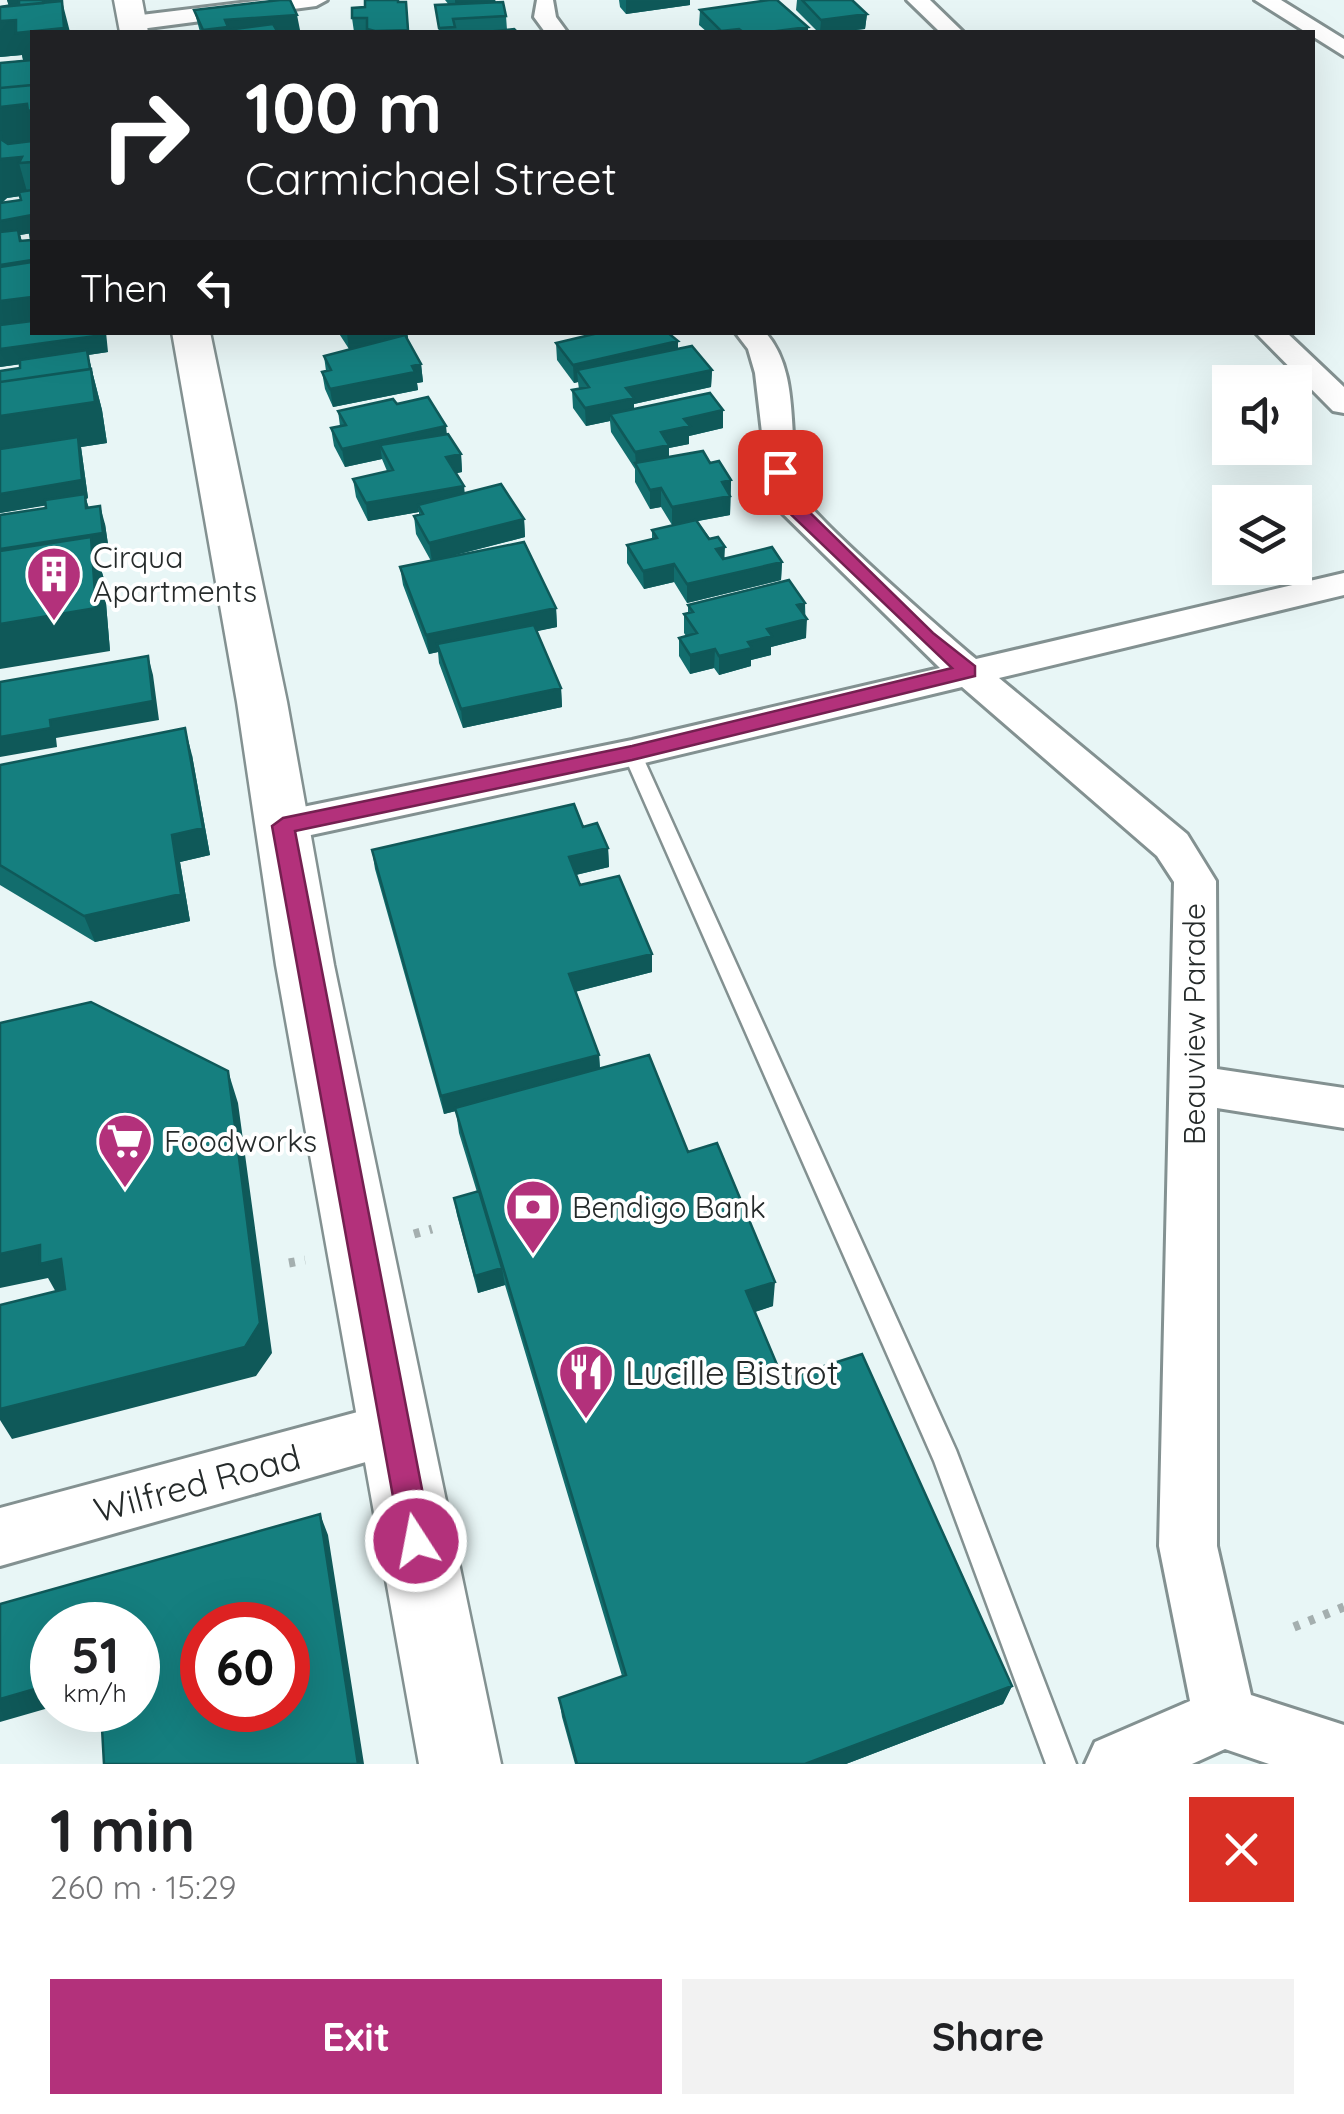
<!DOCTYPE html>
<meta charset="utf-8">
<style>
body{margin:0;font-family:Quicksand,sans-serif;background:#f2f2f2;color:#202124;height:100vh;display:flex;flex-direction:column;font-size:38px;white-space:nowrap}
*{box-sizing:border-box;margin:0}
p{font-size:32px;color:#757577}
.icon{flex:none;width:55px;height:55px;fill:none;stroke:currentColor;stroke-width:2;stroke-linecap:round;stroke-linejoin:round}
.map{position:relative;height:1764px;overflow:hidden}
.panel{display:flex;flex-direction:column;background:#fff;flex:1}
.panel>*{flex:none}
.top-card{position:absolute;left:30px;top:30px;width:1285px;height:305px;border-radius:0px;box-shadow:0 10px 40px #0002;background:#202124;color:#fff;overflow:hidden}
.tools{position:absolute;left:1212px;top:365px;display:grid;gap:20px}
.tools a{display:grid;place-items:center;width:100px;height:100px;border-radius:0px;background:#fff;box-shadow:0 10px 40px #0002;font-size:50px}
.speed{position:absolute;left:30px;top:1602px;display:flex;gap:20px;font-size:50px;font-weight:700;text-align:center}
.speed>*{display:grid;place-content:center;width:130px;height:130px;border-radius:50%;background:#fff;box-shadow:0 10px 40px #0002;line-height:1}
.speed small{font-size:25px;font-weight:400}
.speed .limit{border:15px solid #d22;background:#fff;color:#111}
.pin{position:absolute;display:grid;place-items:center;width:85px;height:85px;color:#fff;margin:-42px;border-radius:20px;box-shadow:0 5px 15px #0006}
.me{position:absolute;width:110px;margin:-55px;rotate:349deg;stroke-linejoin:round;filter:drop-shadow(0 0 8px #0008)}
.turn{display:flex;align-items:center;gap:35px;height:210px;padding:0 50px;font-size:45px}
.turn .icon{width:130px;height:130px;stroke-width:2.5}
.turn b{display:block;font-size:70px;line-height:85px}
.then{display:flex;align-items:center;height:95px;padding:0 50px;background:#0003;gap:20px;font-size:38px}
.round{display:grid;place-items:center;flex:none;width:105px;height:105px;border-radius:0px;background:#f2f2f2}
.head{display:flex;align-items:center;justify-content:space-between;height:170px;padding:0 50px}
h1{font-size:60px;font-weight:700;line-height:75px}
.button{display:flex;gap:20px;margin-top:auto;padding:20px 50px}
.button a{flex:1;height:115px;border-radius:0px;background:#b3317b;color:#fff;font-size:40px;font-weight:700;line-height:115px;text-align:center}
.button a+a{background:#f2f2f2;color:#202124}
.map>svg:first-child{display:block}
</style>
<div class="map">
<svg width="1344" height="1764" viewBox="0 0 1344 1764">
<rect width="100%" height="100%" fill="#e8f6f6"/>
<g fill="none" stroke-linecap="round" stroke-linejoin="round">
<g stroke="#839191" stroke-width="5">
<path id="lane" d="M632 747 641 753 956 1450 1076 1764H1046L934 1461 623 753Z"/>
</g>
<g stroke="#839191" stroke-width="6">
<path id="street" d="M265 0H327L316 6 133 30 122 23 133 16Z
M537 0H553L556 17 567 32H545L534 17Z
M907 0H930L963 32H940Z
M1255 0H1281L1344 39V56Z
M735 332H765C804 376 784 444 803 496 811 516 951 638 976 659L1344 573V595L999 678 1187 834 1216 881 1217 1069 1344 1088V1128L1217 1108V1546L1251 1695 1344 1725V1764H1269L1225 1749 1192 1764H1085L1095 1742 1190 1701 1159 1546 1174 882 1157 856 962 687 632 766 283 841 268 836 262 826 268 816 283 811 632 740 940 668 770 501 755 373 748 349Z
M1255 332H1286L1344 387V413L1333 411Z
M395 1402 415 1410 423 1429 415 1448 0 1566V1508Z"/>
</g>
<g stroke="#839191" stroke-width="5">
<path id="primary" d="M114 0H142L148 32H120Z
M172 332H210L287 702 334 965 501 1764H419L276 965 237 702Z"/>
</g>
<path stroke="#a4afaf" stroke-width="9" stroke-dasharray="6 10" stroke-linecap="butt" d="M414 1234 432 1229
M289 1263 305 1260
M1294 1627 1344 1607"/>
<use href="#lane" fill="#fff" fill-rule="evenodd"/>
<use href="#street" fill="#fff" fill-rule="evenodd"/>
<use href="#primary" fill="#fff" fill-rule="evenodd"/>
</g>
<path fill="#126d6d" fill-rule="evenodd" d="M7 0H59L32 32V233L20 235 22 241 108 352 88 355 102 410 107 443 81 447 88 498 86 499 89 508 105 524 109 551 96 553 104 579 110 651 46 505 0 513V371L20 368V364L0 367V63L23 60 22 55 0 57V6L9 5ZM20 196 21 200 3 202 7 198Z
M445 0H495L506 16 507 30 477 32H439L435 5H449Z
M619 0H690V5L626 14 620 7Z
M797 0H852L867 14 865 29 837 32H818L796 10Z
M399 2H406L409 32H354L352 18 365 7Z
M194 10 300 30 277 32H200Z
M700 10 808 32H707L699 25Z
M338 332H407L408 338H406L421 364 423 382 417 383 418 390 333 407 325 389 322 372 326 371 324 356 349 349Z
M584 332H667L678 349 712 370 711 387 634 404V409L723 428 689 436V444L669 448V457L710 463 731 480 730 515 697 521 725 558 782 562 781 580 687 603 674 582 644 589 627 563V545L652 539V530L672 525 661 507 650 509 635 482V469L611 432 610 421 586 426 573 408 572 390 579 389 578 382 574 383 557 360 556 343 585 336Z
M397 404 447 434 461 454 462 472 456 473 464 486V493L524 519 525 537 440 559 556 608 557 627 536 631 561 688 562 707 463 728 439 663 438 652 429 654 403 585 400 567 431 561 416 534 414 516 419 515V512L368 521 356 497 353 479 387 471 382 459 345 467 334 446 331 428 340 426 338 411Z
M805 603 806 638 771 647V655L751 660V666L719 675 714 668 690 674 679 656V638L686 636 684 633V614L688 613V605Z
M192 755 210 855 180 862 190 921 95 942 0 885V765Z
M583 827 608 848 609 867 576 875 580 885 652 972 575 992 599 1055 600 1068 688 1152 773 1306 755 1312 783 1379 1012 1686 1003 1704 846 1764H575L562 1717 559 1698 622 1676 505 1285 478 1293 457 1215 454 1198 477 1192 459 1133 456 1111 444 1114 375 869 372 850Z"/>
<path fill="#0f5959" d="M7 0H20L23 13 11 14Z
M43 0H59V2L62 1 70 32H32V67L25 68 22 55 0 57V19Z
M455 0H495L496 8 456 14Z
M626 0H690V5L626 14Z
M867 14 865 29 837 32H820L821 20Z
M297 15 300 30 261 32H203V30L225 20Z
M808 27V32H769Z
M739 29V32H721V31Z
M32 91V142L19 163 28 195 7 198 0 204V94Z
M32 215V233L20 235 23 246 0 239V221Z
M32 297V322L0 327V301Z
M106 332 108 352 88 355 102 410 107 443 81 447 88 498 86 499 90 513 86 508 85 499 0 513V416L88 355 0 367V349Z
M350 332H407L408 338 349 351 347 333Z
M678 341V359L577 370 578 382 574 383 573 365Z
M421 364 423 382 417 383 418 390 333 407 330 389Z
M712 370 711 387 634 404V415L610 414V421L586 426 585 408 626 388Z
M723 410V428L689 436V444L669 448V463L636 464 635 452 661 432 684 419Z
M446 426 448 444 380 445 382 459 345 467 342 449Z
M461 454 462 472 449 475 446 457Z
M731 480 730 515 672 526V507L722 482Z
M464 486 466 504 418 505 419 512 368 521 366 503Z
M661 488V507L650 509V490Z
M100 506 105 524 109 551 96 553 104 579 110 651 0 669V549Z
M524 519 525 537 432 561 429 543Z
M725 547 724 566 716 549Z
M782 562 781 580 687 603V584Z
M674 564V582L644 589 643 571Z
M805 603 804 620 807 619 806 638 771 647V655L751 660V666L719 675V656L767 629 797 605Z
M556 608 557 627 439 652 437 644 438 652 429 654 426 635Z
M715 649 714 668 690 674V655Z
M148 656 153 675 159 720 56 738 57 747 0 757V737L50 720Z
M561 688 562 707 463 728 461 709Z
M185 728 192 755 210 855 180 862 190 921 95 942 84 916 172 835Z
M608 848 609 867 571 876 569 857Z
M652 954V972L570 993 569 974Z
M599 1055 600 1073 444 1114 441 1096Z
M228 1071 238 1103 272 1353 256 1376 12 1439 0 1420V1409Z
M40 1245 61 1259 77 1290 57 1294 48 1278 0 1288V1254Z
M502 1268 505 1285 478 1293 475 1276Z
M775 1282 773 1306 745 1315 746 1291Z
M320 1514 328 1535 364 1764H358Z
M52 1684V1707L0 1722V1699Z
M1012 1686 1003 1704 846 1764H805Z"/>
<path fill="#157f7f" stroke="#0f5959" stroke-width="2.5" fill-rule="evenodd" d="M19 0H43V3L0 7 19 4Z
M280 0H290L297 15 225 20 228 27 203 30 194 10Z
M365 0H398V2H406L408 30 375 31 367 29V18H352V8L365 7Z
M769 0H777L808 27 769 32H743L739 29 721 31 700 10Z
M802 0H852L867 14 821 20Z
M62 1 64 28 16 33V20L0 21V7Z
M503 2 506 16 453 19 455 27 439 28 435 5Z
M273 24 277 31 211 32Z
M514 29 517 32H486Z
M32 60V85L0 88V63Z
M32 85V110L28 111 27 104 0 107V88Z
M0 131 2 140 8 144 32 141V162L19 163 22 157 0 159Z
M32 190V215L0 221V203L21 200 19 192Z
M18 230 20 241 31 240 30 233H32V260L0 265V232Z
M32 262V297L0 301V267Z
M32 321V332H103V335L0 349V325Z
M592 332H667L678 341 573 365 556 343 594 334Z
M405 335 421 364 412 366 415 372 330 389 322 372 331 370 324 356Z
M692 346 712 370 626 388 634 398 585 408 572 390 589 387 577 370Z
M87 350 90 369 0 382V371L20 368V360Z
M91 369 95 402 0 416V382Z
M710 393 723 410 684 419 690 426 661 432 669 445 635 452 610 414Z
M428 397 446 426 342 449 331 428 346 425 338 411 393 399 397 404Z
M448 434 461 454 446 457 464 486 366 503 353 479 393 470 380 445Z
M78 437 82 480 0 494V449Z
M703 451 710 463 719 461 731 480 722 482 730 496 672 507 661 488 650 490 635 463Z
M501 484 524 519 429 543 414 516 423 514 418 505Z
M85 494 86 508 100 506 103 533 0 549V515L46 508 45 500Z
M696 520 709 539 718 537 725 547 716 549 723 559 772 547 782 562 687 584 674 564 643 571 627 545 657 538 652 530Z
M91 537 96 608 0 624V551Z
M524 542 556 608 426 635 400 567Z
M789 580 805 603 797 605 807 619 767 629 772 636 748 642 752 648 719 656 715 649 690 655 679 638 697 633 684 614 693 612 688 605Z
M534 625 561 688 461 709 437 644Z
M148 656 153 701 50 720 51 728 0 737V682Z
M185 728 203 828 172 835 181 894 84 916 0 865V765Z
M574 804 583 827 597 823 608 848 569 857 580 885 619 876 652 954 569 974 599 1055 441 1096 372 850Z
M91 1002 228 1071 260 1323 245 1347 0 1409V1305L65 1289 61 1259 40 1264V1245L0 1254V1023Z
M649 1055 688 1152 717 1143 775 1282 746 1291 783 1379 862 1354 1012 1686 805 1764H577L559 1698 626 1675 455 1108Z
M479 1191 502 1268 475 1276 454 1198Z
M320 1514 358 1764H104L101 1710H138V1625H52V1684L0 1699V1604ZM202 1625H288V1710H202Z"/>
<path fill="#b3317b" stroke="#742050" stroke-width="2.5" d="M774 468H786L796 499 933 633 975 666V676L632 760 295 831 432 1541 428 1552 416 1556 405 1552 401 1541 272 826 283 818 632 746 952 668 781 505Z"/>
<defs>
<g id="building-pin" transform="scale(2.875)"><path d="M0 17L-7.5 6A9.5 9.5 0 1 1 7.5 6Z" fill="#b3317b" stroke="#fff"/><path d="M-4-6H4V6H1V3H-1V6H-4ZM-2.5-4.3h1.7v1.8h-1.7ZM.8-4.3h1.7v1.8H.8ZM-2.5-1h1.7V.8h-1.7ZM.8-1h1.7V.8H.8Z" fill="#fff"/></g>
<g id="supermarket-pin" transform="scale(2.875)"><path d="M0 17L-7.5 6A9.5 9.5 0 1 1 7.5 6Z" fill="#b3317b" stroke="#fff"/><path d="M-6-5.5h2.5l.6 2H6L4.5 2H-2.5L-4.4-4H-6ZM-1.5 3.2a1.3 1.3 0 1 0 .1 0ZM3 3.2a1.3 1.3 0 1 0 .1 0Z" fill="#fff"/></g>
<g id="bank-pin" transform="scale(2.875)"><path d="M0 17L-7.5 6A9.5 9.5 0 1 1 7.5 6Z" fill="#b3317b" stroke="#fff"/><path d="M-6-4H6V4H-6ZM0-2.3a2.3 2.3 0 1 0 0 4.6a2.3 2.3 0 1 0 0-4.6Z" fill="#fff"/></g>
<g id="restaurant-pin" transform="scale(2.875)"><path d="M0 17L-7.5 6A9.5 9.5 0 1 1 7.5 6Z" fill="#b3317b" stroke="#fff"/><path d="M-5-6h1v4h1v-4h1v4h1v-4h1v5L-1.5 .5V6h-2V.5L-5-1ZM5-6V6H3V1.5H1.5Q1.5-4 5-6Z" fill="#fff"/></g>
</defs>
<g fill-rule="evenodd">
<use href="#building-pin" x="54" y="574"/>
<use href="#supermarket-pin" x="125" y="1141"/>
<use href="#bank-pin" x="533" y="1207"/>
<use href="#restaurant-pin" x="586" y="1372"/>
</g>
<g text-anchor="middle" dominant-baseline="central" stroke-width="8" stroke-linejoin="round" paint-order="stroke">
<g font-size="30" fill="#252a2a" stroke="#fff" text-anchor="start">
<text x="93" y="557">Cirqua<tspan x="93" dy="34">Apartments</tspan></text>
<text x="164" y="1141">Foodworks</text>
<text x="572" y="1207">Bendigo Bank</text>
</g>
<g font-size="30" fill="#252a2a" stroke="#fff">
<text transform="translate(1194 1024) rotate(-90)">Beauview Parade</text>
</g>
<g font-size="35" fill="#252a2a" stroke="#fff" text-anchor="start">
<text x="625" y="1372">Lucille Bistrot</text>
</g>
<g font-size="35" fill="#252a2a" stroke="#fff">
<text transform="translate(197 1483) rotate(-15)">Wilfred Road</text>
</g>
</g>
</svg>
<div class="tools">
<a><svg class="icon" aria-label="sound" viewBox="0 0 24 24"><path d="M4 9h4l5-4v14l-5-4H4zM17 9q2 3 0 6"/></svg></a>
<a><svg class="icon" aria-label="layers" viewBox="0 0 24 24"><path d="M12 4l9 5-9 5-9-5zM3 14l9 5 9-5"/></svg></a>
</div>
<div class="speed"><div>51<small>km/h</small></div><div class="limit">60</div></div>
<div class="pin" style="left:780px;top:472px;background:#d93025"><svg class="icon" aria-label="arrive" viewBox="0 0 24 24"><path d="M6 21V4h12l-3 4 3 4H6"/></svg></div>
<svg class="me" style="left:416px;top:1541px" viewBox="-20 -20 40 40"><circle r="17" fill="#b3317b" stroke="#fff" stroke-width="3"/><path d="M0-11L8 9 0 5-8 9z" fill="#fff"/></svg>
<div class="top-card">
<div class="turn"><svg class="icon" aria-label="right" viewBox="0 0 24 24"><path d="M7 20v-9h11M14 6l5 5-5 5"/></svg><div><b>100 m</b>Carmichael Street</div></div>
<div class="then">Then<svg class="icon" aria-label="left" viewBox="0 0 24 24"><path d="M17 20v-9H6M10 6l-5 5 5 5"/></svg></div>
</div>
</div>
<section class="panel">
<div class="head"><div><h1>1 min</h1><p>260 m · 15:29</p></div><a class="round" style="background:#d93025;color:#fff"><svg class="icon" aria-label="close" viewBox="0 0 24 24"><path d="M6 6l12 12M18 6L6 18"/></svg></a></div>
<div class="button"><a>Exit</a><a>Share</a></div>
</section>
